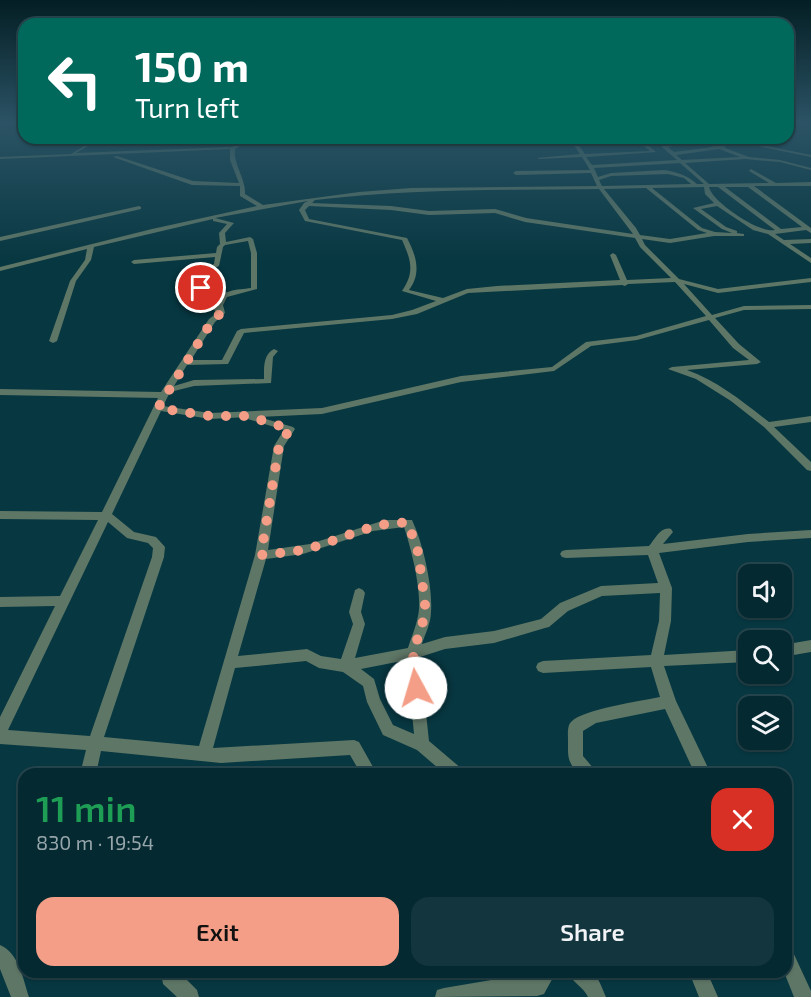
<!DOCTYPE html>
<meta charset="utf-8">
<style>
body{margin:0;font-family:"Exo 2",sans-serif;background:#13353d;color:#f1f3f6;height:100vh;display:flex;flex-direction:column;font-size:22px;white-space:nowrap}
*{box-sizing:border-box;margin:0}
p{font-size:20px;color:#97a6ab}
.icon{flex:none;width:33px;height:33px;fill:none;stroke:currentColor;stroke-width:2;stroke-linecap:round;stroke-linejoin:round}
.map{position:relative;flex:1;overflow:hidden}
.side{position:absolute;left:18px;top:768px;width:774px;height:210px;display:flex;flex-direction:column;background:#052931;border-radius:18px;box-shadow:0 2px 4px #0004,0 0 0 2px #26454d}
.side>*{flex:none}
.hud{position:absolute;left:18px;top:18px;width:776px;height:126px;border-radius:18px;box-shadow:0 2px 4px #0004,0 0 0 2px #26454d;background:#00695c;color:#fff;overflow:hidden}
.controls{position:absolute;left:738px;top:564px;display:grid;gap:12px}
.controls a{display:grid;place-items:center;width:54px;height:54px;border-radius:12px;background:#052931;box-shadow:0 2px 4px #0004,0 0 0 2px #26454d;font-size:30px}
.pin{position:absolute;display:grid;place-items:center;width:51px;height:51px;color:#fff;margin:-26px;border:3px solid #fff;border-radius:50%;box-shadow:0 2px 6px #0007}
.me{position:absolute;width:66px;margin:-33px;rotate:354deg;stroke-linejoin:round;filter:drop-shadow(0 0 4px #0008)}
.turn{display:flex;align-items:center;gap:21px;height:126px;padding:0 18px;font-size:27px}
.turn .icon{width:78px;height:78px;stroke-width:2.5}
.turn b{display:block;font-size:42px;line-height:51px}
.round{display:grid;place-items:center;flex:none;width:63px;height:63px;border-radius:18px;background:#13353d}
.head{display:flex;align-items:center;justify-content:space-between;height:102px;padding:0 18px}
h1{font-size:36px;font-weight:600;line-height:45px;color:#1e9e55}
.action{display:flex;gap:12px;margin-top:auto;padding:12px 18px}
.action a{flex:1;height:69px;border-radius:18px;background:#f49e87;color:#111;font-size:24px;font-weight:600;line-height:69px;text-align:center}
.action a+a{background:#13353d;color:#f1f3f6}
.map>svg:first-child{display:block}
</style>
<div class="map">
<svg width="811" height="997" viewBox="0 0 811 997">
<rect width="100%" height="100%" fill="#073741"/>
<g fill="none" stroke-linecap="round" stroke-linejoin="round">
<path fill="#5e7666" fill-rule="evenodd" d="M97 138H102L76 153 232 147 246 138H250V140L235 149C233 165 246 178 245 194L263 205 359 192 411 188 597 186 591 173 516 175 513 173 516 171 590 170 582 157 539 159 537 158 580 154 569 138H573L585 154 650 151 639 142 619 138 642 140 656 152 586 157 592 165 677 160 662 147V145L701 140 719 146H725V148L749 157 780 160 811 168V170L780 162 745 159 685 163 709 184 769 183 749 171 751 169 776 183 811 182V186H754L811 228V233L806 230 775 234 784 240 811 239V243L790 244 811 258V263L768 234 753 230 717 206 701 209 726 227 737 231V233L744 234V236H714L670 243 642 239 645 245 679 279 718 289 811 278V282L718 293 684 284 712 315 744 306 811 305V309L744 310 715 318 739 344 761 362 757 364 687 370C718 381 743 402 769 422L811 416V422L774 427 811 462V471L807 470 764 427 731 401 696 379 668 369 672 367 749 360 733 348 709 320 637 340 591 346 554 371 461 382 322 414 259 417 293 427 295 429 284 446 268 550 310 544 385 520H412C423 543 433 587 431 612 431 623 425 634 422 644L445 637 494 631 541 619 560 603 601 586 658 583 648 555 566 558 562 557 560 554 562 551 566 550 649 546C655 539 661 526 671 529L673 532 663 544 748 534 811 530V538L748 542 659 553 672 588 671 621 664 655 748 650V662L664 666 676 701 711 774H695L665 709 596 723 583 731V756L594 769 597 774H579C567 761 568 758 568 740 568 735 567 726 571 722 583 709 641 701 660 697L651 667 543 673 538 671 536 667 538 663 543 661 651 655 659 621 660 593 602 596 568 611 549 627 545 628 494 643 445 649 420 657 429 741 462 769 465 774H445L417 750 383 735 367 702 363 686 343 672 319 668 306 661 235 668 213 748 354 740 359 742 377 774H361L350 755 221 763 101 751 96 774H80L86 750 0 744V717L55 606 0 607V597L60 596 98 520 0 519V511L102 512 158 398 0 395V389L161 392 209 319 217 313C205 300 193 289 199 271L214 264 215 257 134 264 131 262 134 260 216 253 217 247 220 244 219 233 227 224 213 221V219L94 247 91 260 76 281 57 341 53 343 49 341 70 281 85 260 87 249 0 271V267L152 229 257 206 240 196V186L192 185 113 157 117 156 193 181 239 183 230 160V149L0 159V157L71 154ZM701 142 713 147 674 152 668 147ZM719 149 740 157 682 160 676 155ZM680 163 704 184H697C687 175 677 172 664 170L611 173 598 177 594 168ZM668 174 684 178 691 184 602 186 599 180 611 176ZM704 187 705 194 714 203 693 208 722 229 732 233 715 232 702 228 652 188ZM709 187H718L775 230C760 234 712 202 709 187ZM725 187H748L802 227 781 229ZM646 188 698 230 707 233 670 239 640 235 636 228 604 189ZM599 189 633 234 526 218 495 209 429 211 391 206 312 203 315 200C409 189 504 190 599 189ZM308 201 304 203 299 210 305 221 402 240C411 260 415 272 402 291L436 301 412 310 392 315 241 329 237 331 222 360H191L215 322 225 313 223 305 227 297 257 289V253L253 239 250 237 226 242 225 233 234 223 215 218ZM309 206 391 210 429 215 495 213 525 222 635 238 640 247 671 278 627 280 616 255 613 253 610 255 620 280 497 286 467 289 443 298 409 290C422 273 416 255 407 238L309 219 305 210ZM248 241 251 253V288C237 290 221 289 216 304L205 290 204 273 219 266 223 247 225 245ZM675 282 706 316 636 336 586 342 552 367 461 376 322 408 210 413 163 406 170 392 194 386 271 383 273 357 278 351 274 349C263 355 264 367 264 379L194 380 174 386 187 365 228 364 244 333 392 319 417 314 468 293 622 285 625 286 628 284ZM161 411 210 419 247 417 248 419 284 430 274 446 255 555 199 746 104 737 164 557 165 547 156 537 134 532 112 514ZM108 522 127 538 148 543 153 548 152 557 90 736 8 730ZM404 527C411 548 423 594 418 616 416 627 411 638 408 648L355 658 365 624 361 612 365 593 363 590 359 588 355 590 349 612 353 624 341 659 321 656 307 649 238 656 266 559 303 554 373 531ZM407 660 414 734 393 725 380 699 374 679 361 669Z
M719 138H728L811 155V157Z
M139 206 141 207V209L0 241V237Z
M811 640V652L782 657V645Z
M0 945C19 953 23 979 29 997H11L0 969Z
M786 947 792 950 811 991V997H794L784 972H786Z
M161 972H179L197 990 199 997H177L163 984Z
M536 972H556L544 994 537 996 435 997 437 990 444 988 509 977H532Z
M568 972C596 972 595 970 606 997H588C583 986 572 983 568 972Z
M689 972H707L718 997H699Z"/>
</g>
<linearGradient id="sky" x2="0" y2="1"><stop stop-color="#041e24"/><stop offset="0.47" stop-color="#2b5365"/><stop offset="1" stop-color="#2b5365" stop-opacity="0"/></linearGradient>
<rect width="811" height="261" fill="url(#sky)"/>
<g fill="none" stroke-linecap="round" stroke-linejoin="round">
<path stroke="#f49e87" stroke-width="10" stroke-dasharray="0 18" d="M201 288 208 303 221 313 212 321 158 408 210 416H248L290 429 279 446 261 555C280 553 299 552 317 546 347 537 376 521 408 523L418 552 425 603V615L413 653 416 688"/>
</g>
</svg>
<div class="controls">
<a><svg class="icon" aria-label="sound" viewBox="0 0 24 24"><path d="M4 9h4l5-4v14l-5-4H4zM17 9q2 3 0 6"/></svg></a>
<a><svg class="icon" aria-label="search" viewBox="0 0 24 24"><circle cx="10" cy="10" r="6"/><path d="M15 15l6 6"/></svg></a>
<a><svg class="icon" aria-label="layers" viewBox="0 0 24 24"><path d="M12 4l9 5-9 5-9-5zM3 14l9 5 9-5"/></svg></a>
</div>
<div class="pin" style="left:201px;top:288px;background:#d93025"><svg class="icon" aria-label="arrive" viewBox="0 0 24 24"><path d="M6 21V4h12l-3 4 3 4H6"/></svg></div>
<svg class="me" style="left:416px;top:688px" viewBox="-20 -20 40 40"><circle r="19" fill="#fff"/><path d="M0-13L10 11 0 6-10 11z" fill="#f49e87"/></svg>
<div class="hud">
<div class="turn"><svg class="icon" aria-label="left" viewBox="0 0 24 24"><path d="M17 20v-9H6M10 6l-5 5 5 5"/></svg><div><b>150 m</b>Turn left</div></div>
</div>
<section class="side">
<div class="head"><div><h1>11 min</h1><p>830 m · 19:54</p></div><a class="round" style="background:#d93025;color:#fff"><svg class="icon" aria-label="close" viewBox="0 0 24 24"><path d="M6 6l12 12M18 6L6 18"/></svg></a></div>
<div class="action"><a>Exit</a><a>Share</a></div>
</section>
</div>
